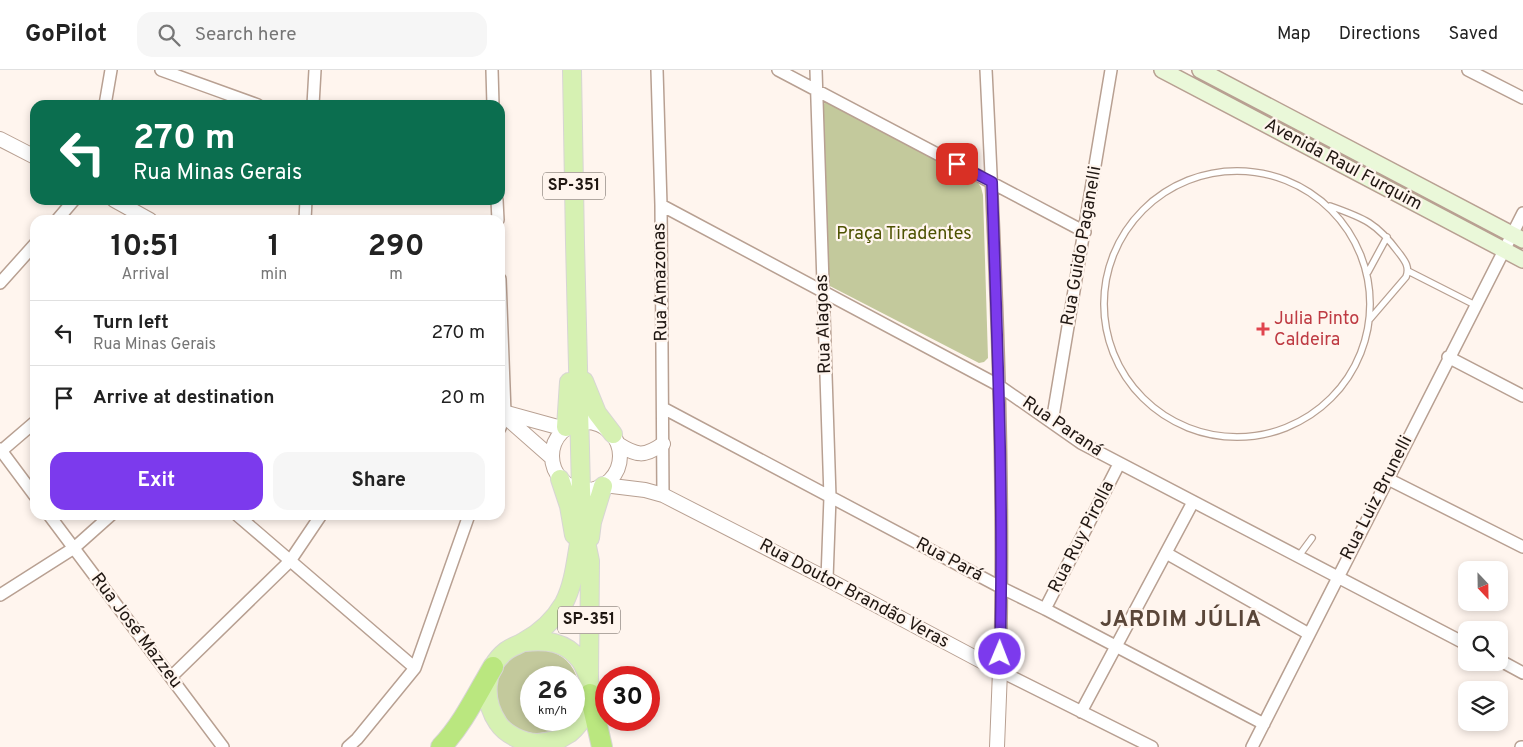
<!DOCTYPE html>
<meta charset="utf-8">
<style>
body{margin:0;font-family:Overpass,sans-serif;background:#f6f6f6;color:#222;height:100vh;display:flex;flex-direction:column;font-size:19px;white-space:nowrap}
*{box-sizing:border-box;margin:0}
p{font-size:16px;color:#767676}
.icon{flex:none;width:28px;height:28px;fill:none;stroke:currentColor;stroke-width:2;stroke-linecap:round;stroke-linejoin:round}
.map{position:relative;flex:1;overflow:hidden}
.panel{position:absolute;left:30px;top:145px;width:475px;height:305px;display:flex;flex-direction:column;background:#fff;border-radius:15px;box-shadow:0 2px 8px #0003}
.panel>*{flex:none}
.banner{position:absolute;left:30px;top:30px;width:475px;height:105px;border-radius:15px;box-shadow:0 2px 8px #0003;background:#0b6e4f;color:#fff;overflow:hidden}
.needle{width:32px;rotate:158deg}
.buttons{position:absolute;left:1458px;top:491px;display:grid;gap:10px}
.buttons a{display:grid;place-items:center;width:50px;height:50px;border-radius:10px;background:#fff;box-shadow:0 2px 8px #0003;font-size:25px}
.speed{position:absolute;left:520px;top:596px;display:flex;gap:10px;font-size:25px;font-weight:700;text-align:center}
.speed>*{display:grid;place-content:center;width:65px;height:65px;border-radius:50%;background:#fff;box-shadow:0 2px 8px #0003;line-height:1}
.speed small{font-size:12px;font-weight:400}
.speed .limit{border:8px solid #d22;background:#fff;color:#111}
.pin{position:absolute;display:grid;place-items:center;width:42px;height:42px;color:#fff;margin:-21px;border-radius:10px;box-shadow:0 2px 8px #0006}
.me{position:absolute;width:55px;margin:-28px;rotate:1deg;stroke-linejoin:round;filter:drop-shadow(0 0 4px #0008)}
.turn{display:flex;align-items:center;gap:18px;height:105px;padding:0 20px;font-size:22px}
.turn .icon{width:65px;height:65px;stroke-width:2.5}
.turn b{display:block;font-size:35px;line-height:42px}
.eta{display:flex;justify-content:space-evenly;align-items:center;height:85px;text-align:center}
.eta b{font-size:30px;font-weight:700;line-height:35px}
.button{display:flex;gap:10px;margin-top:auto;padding:10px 20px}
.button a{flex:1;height:58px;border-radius:15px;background:#7c3aed;color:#fff;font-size:20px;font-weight:700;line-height:58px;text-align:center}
.button a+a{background:#f6f6f6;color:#222}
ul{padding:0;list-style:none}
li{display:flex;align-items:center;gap:15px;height:65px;padding:0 20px;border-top:1px solid #e0e0e0}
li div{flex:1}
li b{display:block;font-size:19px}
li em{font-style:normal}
header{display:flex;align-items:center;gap:30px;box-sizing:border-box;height:70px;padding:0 25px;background:#fff;border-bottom:1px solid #e0e0e0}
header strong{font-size:24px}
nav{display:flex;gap:28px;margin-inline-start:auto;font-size:18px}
.search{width:350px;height:45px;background:#f6f6f6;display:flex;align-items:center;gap:12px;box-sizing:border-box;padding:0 18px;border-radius:15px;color:#767676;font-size:19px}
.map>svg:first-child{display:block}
</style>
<header>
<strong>GoPilot</strong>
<div class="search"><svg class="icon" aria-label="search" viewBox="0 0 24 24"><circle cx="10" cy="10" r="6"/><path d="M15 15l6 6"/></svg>Search here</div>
<nav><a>Map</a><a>Directions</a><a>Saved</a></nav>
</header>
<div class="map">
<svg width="1523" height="677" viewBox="0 0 1523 677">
<rect width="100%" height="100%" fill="#fff5ee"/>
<path fill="#c3c99c" d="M826 32H832L978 113 981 117 983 125 988 288 984 292 979 293 826 214 822 35Z
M542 579C546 581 552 581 557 584 579 595 584 622 574 643V608H531V650H568C561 658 551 662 540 663 490 667 478 592 526 581 531 579 537 580 542 579Z"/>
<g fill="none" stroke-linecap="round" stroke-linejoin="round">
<g stroke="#b8a092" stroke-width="8">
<path id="service" d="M1104 234a133 133 0 1 1 266 0a133 133 0 1 1-266 0Z
M1330 136C1364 148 1377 153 1399 183 1405 191 1410 197 1406 207L1370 249
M1408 201 1475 235
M1368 202 1387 167
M1298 487 1312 468"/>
</g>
<g stroke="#b8a092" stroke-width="14">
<path id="minor" d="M161 0 258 35
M492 0 493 35
M657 0 661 135 663 425
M778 0 1085 162
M816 0 830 427 827 509
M986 0C996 200 1005 401 1000 601L1152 677
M1468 0 1523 28
M105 35 111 0
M313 35 315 0
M497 130 498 150
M661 135 998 315 1081 373 1466 574
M57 150 74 130
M305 150 306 130
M500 209 505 343 500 358
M0 213 35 174
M1448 287 1523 326
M663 338 1002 518 1045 539 1264 654
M1052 352 1111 0
M0 379 35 426
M0 382 35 352
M1388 409 1523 477
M49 445 223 677
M237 445 415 598
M1166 483 1309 564
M0 525 74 478 111 445
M1045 539 1119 394
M1499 590 1523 603
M171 607 290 491 321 445
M1081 642 1193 432
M348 677 357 669 415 598 469 445
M1252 677 1523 143
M1521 677H1523"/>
</g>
<g stroke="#b8a092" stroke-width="16">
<path id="tertiary" d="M0 69 35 87
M114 130 150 150
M500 342 551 387
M503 342 565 359
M552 386a34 34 0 1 1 68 0a34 34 0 1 1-68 0Z
M618 374C637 386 644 387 663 374
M604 415 645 420 663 425 827 509 1000 601 997 677"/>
</g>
<g stroke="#b8a092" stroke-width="18">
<path id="secondary" d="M1162 0 1523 190
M1200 0 1523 170"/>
</g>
<g stroke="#d7d5d4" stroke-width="20">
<path id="primary" d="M584 311 597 343 613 364
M566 357 569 312
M560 409 569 436 574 465
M590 468 592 452 603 416
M525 572C546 570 565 571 580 590 584 595 586 602 589 608
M556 670C550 671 543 673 537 673 523 673 505 664 498 653 483 631 483 599 506 581 511 577 518 575 523 572 540 563 554 550 564 533 575 512 576 486 581 463
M551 677C556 670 562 668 570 663 587 649 591 629 589 608L590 491 583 457 581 420 575 173 572 0"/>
</g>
<g stroke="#d7d5d4" stroke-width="22">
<path id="motorway" d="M590 624 602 677
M441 677C463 654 477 624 493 597"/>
</g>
<use href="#service" stroke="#fff" stroke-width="5.5"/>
<use href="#minor" stroke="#fff" stroke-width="11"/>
<use href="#tertiary" stroke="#fff" stroke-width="14"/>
<use href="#secondary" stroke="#eaf8d9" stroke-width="15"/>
<use href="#primary" stroke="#d6f1b2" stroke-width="18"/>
<use href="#motorway" stroke="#bae77f" stroke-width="20"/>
</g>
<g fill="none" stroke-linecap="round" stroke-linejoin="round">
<g stroke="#51269a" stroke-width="12">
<path id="route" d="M957 94 992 112C997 269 1004 427 1000 584"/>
</g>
<use href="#route" stroke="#7c3aed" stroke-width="9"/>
</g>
<path fill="#e0444e" stroke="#fff5ee" stroke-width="2" d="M1260.5 251.5h5v5h5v5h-5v5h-5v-5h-5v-5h5z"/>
<g text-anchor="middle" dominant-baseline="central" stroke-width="4.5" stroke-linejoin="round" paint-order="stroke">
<g fill="#fff5ee" stroke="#635a54" stroke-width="1">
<rect x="543" y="102.5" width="62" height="27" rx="4"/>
<rect x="558" y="536.5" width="62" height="27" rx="4"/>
</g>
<g font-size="16" font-weight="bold" fill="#201712">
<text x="574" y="116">SP-351</text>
<text x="589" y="550">SP-351</text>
</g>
<g font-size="18" fill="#201712" stroke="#fff5ee">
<text transform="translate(1343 95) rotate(28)">Avenida Raul Furquim</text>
<text transform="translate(1082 176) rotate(-80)">Rua Guido Paganelli</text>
<text transform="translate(661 212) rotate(-91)">Rua Amazonas</text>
<text transform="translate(824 254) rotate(-92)">Rua Alagoas</text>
<text transform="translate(1062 357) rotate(34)">Rua Paraná</text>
<text transform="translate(1377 428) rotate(-63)">Rua Luiz Brunelli</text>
<text transform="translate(1082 467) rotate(-63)">Rua Ruy Pirolla</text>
<text transform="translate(949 490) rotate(28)">Rua Pará</text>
<text transform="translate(854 524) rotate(28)">Rua Doutor Brandão Veras</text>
<text transform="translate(136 561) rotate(53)">Rua José Mazzeu</text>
</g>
<g font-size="18" fill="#4d5201" stroke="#fff5ee">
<text x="904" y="164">Praça Tiradentes</text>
</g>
<g font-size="18" fill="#be3a42" stroke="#fff5ee" text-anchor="start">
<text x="1274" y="249">Julia Pinto<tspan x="1274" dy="21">Caldeira</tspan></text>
</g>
<g font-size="22" font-weight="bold" letter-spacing="1" fill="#5a4639" stroke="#fff5ee">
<text x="1181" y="550">JARDIM JÚLIA</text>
</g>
</g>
</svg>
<div class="buttons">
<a><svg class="needle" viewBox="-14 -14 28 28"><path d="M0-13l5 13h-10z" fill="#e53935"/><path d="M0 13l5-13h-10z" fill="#767676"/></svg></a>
<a><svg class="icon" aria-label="search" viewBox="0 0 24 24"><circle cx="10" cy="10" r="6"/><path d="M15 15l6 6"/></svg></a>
<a><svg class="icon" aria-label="layers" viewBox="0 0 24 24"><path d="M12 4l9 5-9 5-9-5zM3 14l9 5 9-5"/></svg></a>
</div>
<div class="speed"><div>26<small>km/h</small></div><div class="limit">30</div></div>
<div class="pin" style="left:957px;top:94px;background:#d93025"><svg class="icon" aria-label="arrive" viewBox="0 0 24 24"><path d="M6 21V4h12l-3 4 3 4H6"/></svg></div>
<svg class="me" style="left:1000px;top:584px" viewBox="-20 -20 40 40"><circle r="17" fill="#7c3aed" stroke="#fff" stroke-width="3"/><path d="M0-11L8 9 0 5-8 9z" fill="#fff"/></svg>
<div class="banner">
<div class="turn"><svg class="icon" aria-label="left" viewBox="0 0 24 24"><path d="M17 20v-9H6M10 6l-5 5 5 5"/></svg><div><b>270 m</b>Rua Minas Gerais</div></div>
</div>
<section class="panel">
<div class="eta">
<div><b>10:51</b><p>Arrival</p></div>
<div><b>1</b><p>min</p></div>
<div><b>290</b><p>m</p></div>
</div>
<ul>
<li><svg class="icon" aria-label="left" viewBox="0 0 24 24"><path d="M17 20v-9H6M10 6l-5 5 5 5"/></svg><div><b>Turn left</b><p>Rua Minas Gerais</p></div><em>270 m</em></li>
<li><svg class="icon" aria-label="arrive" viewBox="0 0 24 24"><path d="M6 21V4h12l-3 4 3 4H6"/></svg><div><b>Arrive at destination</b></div><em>20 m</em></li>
</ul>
<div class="button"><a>Exit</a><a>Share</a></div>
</section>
</div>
